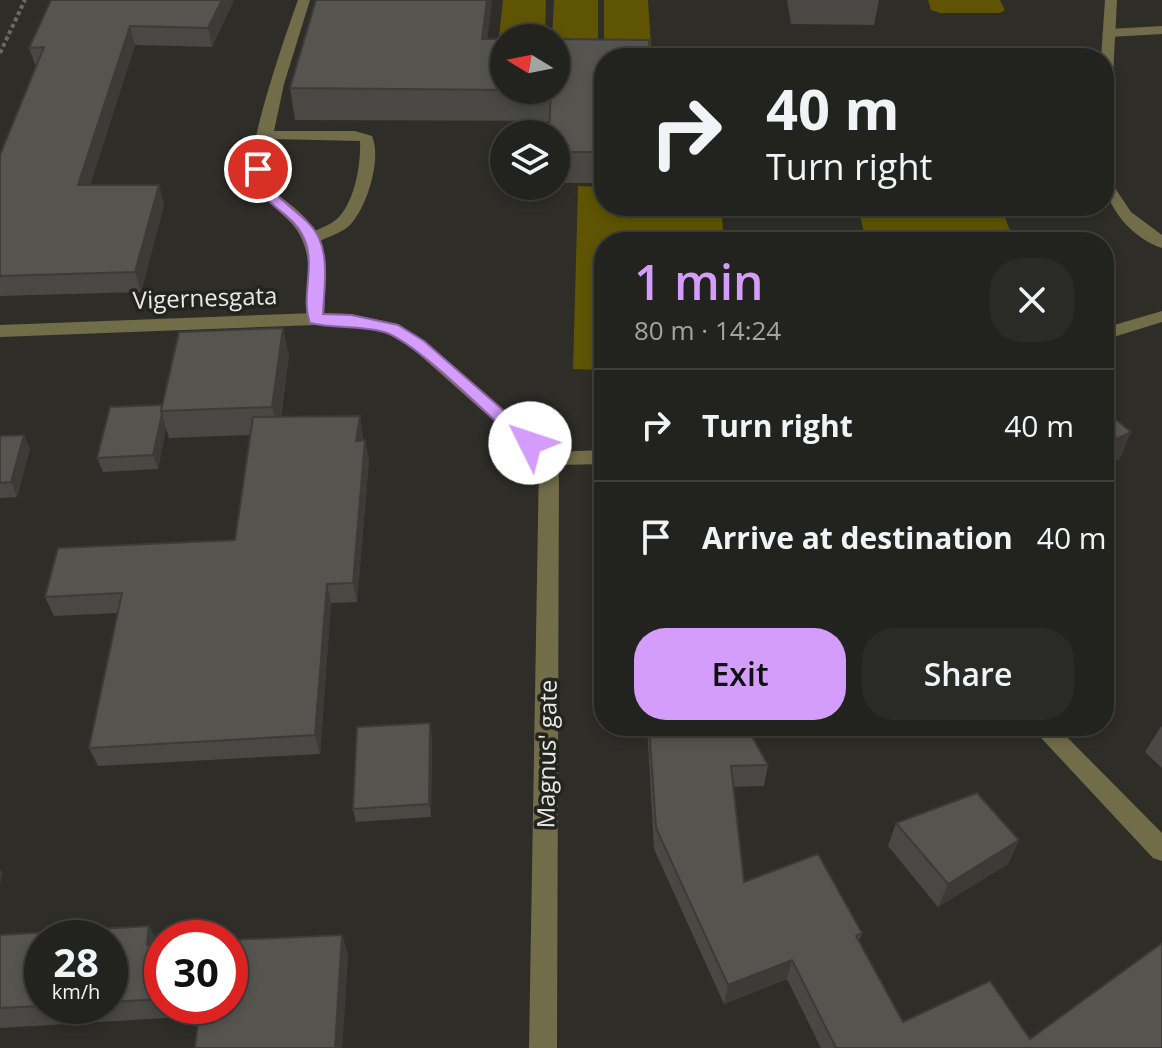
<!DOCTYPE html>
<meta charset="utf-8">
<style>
body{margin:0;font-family:"Open Sans",sans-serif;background:#2a2a27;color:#f1f3f6;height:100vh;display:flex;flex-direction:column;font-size:30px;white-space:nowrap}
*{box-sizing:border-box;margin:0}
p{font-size:26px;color:#a2a4a4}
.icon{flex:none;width:44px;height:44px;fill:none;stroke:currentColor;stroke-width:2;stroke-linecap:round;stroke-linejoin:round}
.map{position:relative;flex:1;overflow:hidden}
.panel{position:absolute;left:594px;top:232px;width:520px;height:504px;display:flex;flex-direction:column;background:#22221e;border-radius:32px;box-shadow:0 4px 12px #0003,0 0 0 2px #3f3f3c}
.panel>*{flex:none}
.hud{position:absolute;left:594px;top:48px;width:520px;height:168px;border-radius:32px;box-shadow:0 4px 12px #0003,0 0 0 2px #3f3f3c;background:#22221e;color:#f1f3f6;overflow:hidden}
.needle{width:52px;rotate:280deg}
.buttons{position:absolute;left:490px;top:24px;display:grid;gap:16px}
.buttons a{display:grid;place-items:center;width:80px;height:80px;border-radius:50%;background:#22221e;box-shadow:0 4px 12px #0003,0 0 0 2px #3f3f3c;font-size:40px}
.speed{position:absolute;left:24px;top:920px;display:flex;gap:16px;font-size:40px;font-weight:700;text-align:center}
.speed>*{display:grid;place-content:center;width:104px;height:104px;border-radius:50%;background:#22221e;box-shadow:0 4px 12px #0003,0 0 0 2px #3f3f3c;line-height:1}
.speed small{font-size:20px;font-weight:400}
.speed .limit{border:12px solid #d22;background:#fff;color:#111}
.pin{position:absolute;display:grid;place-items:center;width:68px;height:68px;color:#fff;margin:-34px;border:4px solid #fff;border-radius:50%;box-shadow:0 2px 8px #0007}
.me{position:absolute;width:88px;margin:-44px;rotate:311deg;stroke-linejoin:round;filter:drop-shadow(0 0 6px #0008)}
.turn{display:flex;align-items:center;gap:28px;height:168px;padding:0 40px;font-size:36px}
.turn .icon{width:104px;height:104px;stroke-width:2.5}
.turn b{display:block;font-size:56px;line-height:68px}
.round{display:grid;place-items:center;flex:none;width:84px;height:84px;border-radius:32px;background:#2a2a27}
.headline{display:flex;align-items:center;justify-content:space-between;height:136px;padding:0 40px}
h1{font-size:48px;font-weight:600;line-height:60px;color:#d49cfb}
.primary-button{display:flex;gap:16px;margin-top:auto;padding:16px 40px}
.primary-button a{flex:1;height:92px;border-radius:32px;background:#d49cfb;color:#111;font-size:32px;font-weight:600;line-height:92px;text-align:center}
.primary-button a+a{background:#2a2a27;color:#f1f3f6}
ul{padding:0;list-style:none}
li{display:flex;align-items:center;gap:24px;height:112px;padding:0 40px;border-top:2px solid #3f3f3c}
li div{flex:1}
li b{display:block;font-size:30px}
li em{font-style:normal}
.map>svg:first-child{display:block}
</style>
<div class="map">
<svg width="1162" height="1048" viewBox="0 0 1162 1048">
<rect width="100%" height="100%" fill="#2e2d28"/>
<path fill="#5f5403" d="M503 0H546L545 38H504V46H498Z
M554 0H598V46H556V38H552Z
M604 0H648L651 46H604Z
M928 0H1000L1005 10 1000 13H940L931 10Z
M578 186 604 187V206H721L724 242H604V370L573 369Z
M858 206H1001L1014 242H866Z"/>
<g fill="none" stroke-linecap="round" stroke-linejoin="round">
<path stroke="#6a6a65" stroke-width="4" stroke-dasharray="4 3" stroke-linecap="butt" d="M0 53 25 0"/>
<path fill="#726d49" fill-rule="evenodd" d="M298 0H310L284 84 274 131H355L372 136C382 159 367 208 349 226 341 233 330 236 320 241L326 267 324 319 315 325 306 319C309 281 316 243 284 216 272 205 258 195 253 179 244 153 287 31 298 0ZM272 139 360 141C361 164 355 201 338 218 332 224 323 227 315 231 287 187 257 207 272 139Z
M1162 26V34L1109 37 1102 33 1109 29Z"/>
<path fill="#726d49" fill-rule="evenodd" d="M1105 0H1117L1111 115 1104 119V58H1101Z
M1104 177 1109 179 1131 212 1162 235V248C1134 240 1104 206 1104 177Z
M1162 311V322L1104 340V328Z
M315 313 351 314 398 324 425 341 553 452 604 450V464L559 465 557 1048H529L539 461 413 349 387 333 351 326 315 325 0 337V325Z
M1030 726H1056L1162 833V861L1153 858Z"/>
</g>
<path fill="#494844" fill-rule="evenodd" d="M51 0H234L212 47 135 45 90 185H159L164 205 141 292 0 296V155L36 67 29 48Z
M787 0H879L874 25 791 24Z
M488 39 604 58V183H556V134L550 121 295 120 290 88Z
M289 355 281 417 363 436V440H365L369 460 357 602 331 603 320 754 98 766 89 748 118 613 54 616 45 597 235 540 250 435 169 438 166 428 158 469 103 472 97 458 162 405Z
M0 436 30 449 17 497 0 498Z
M647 726H746L768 765 764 786 733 787 744 882 862 933 859 941 903 1022 1030 1039 1162 1048H821L787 979 724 1004 654 849Z
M1162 726V768L1145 752 1160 728Z
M432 736 431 817 356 822 353 809Z
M896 823 1019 840 1008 864 938 907 888 846Z
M149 926 159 944H162V1006H230V940L342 935 348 955 342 1048H195L199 1016 0 1028V935ZM42 938H110V1006H42Z"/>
<path fill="#3c3b37" d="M222 0H234L212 47 208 28Z
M487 0H492L484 69 482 39Z
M130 26 135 45 84 205 78 185Z
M159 185 164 205 141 292 135 272Z
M283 328 289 355 278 434 272 407Z
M162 414 166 428 158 469 153 455Z
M360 416 363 436 359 460 356 441Z
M1131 432 1120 459 1104 466V445Z
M24 435 30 449 17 497 11 482Z
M365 440 369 460 357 602 353 583Z
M327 584 331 603 320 754 315 735Z
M430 723 432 736 431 817 429 804Z
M1019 840 1008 864 938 907 948 884Z
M0 869 3 873 0 885Z
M149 926 160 947 147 945Z
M342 935 348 955 342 1048H335Z
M792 960 787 979 724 1004 728 985Z"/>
<path fill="#55544f" stroke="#3c3b37" stroke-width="2" d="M51 0H222L208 28 130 26 78 185H159L135 272 0 276V155L44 47 29 48Z
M316 0H487L482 39H504V90L290 88Z
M556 39 649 40 650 58H604V152H556V134H549L551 90H545H556Z
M283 328 272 407 161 411 179 332Z
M162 405 161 411 162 414 153 455 97 458 110 407Z
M1104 410 1131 432 1104 445Z
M360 416 356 441 365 440 353 583 327 584 315 735 89 748 122 593 45 597 58 548 235 540 253 417Z
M24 435 11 482 0 483V436Z
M430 723 429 804 353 809 357 727Z
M649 726H746L768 765 731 766 744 882 818 854 862 933 856 936 903 1022 990 981 1030 1039 1162 943V1048H836L792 960 728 985 656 828Z
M977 793 1019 840 948 884 896 823Z
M149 926 147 945 162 944V999L110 1002V938H42V1006L0 1008V935Z
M342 935 335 1048H195L200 1006H230V940Z"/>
<path fill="#d49cfb" stroke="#8a65a3" stroke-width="2" d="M258 165 265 169C268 202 306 210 319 238 329 260 324 290 323 314L351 315 398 325 424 341 536 439 538 443 536 448H524C495 422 416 341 384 332 360 325 334 329 310 323 300 297 317 263 303 236 290 209 254 203 251 169Z"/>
<g text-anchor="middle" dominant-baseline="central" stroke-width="7" stroke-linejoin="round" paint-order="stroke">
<g font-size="24" fill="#e8e8e4" stroke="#24241f">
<text transform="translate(205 297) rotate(-2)">Vigernesgata</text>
<text transform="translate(546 754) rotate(-89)">Magnus' gate</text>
</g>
</g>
</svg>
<div class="buttons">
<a><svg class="needle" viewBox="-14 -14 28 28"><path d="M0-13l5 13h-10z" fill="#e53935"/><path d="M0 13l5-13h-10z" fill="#a2a4a4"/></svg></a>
<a><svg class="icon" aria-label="layers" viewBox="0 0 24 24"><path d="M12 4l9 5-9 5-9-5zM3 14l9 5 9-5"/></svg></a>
</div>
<div class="speed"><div>28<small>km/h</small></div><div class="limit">30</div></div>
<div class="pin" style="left:258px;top:169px;background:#d93025"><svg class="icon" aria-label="arrive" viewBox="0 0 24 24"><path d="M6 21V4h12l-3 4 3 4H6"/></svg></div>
<svg class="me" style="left:530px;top:443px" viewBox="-20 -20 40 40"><circle r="19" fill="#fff"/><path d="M0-13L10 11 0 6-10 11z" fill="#d49cfb"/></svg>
<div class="hud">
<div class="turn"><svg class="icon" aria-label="right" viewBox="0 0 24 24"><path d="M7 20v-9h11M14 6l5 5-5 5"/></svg><div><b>40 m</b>Turn right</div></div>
</div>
<section class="panel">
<div class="headline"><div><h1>1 min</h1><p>80 m · 14:24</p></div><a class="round"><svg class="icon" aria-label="close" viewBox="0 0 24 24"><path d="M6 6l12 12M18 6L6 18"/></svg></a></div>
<ul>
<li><svg class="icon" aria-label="right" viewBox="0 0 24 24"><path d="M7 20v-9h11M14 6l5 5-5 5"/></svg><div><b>Turn right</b></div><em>40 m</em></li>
<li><svg class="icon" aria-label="arrive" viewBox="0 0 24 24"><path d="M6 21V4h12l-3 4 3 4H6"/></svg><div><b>Arrive at destination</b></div><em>40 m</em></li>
</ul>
<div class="primary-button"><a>Exit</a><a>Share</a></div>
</section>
</div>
